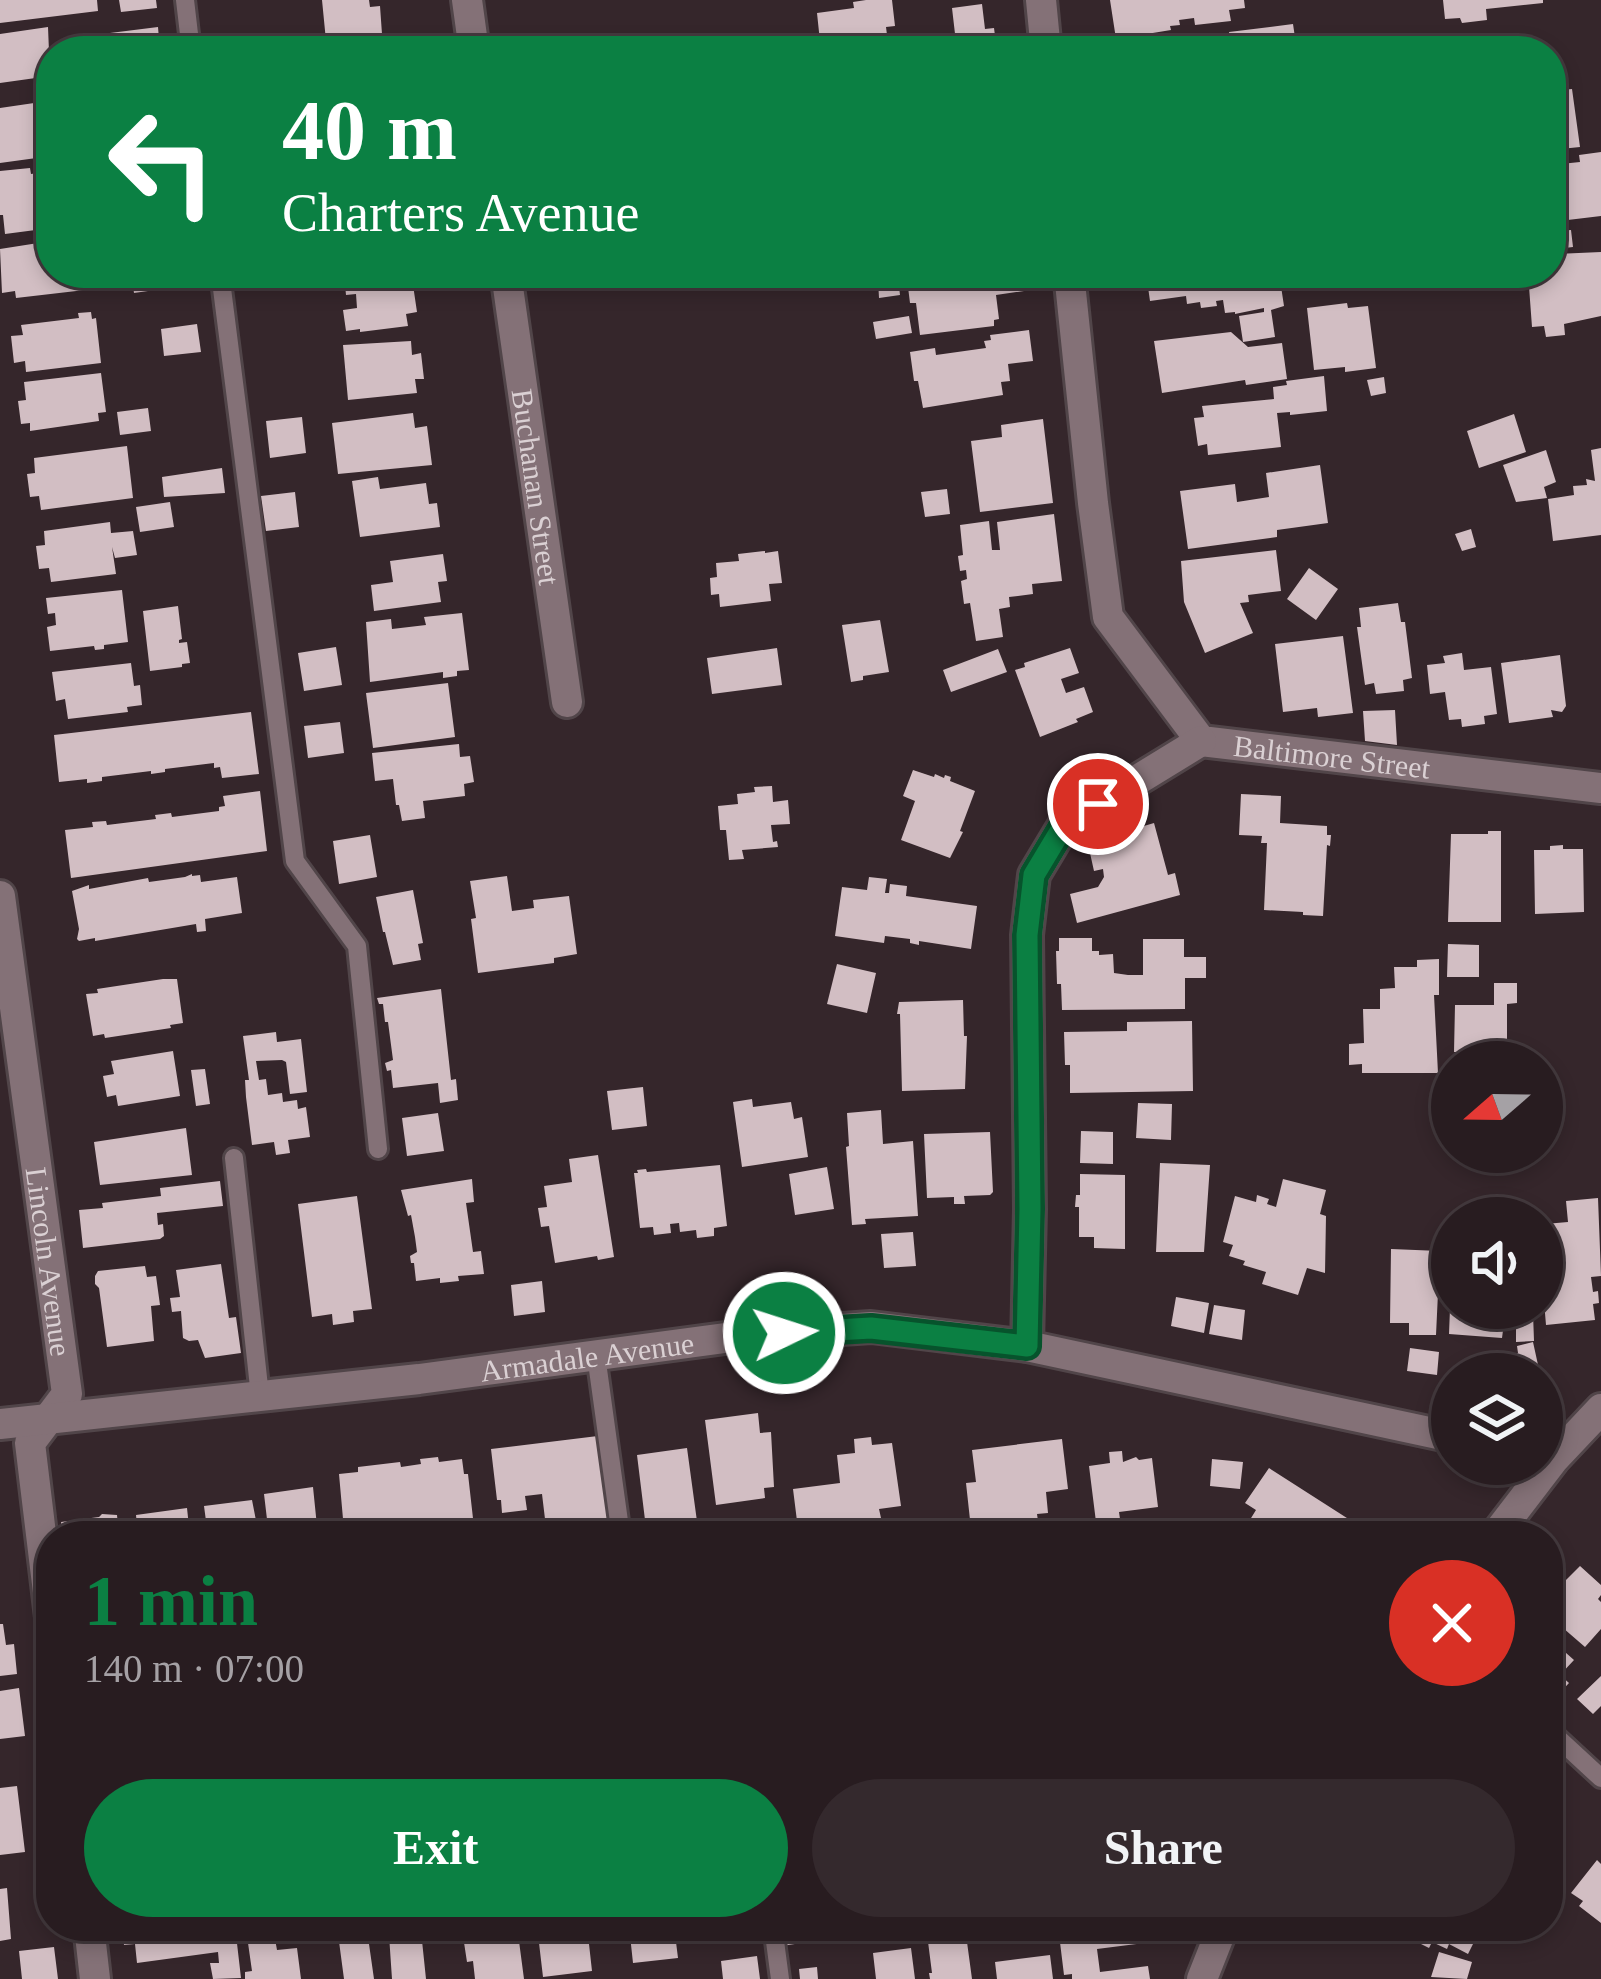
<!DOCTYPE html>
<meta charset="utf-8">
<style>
body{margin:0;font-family:"Times New Roman",serif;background:#34292d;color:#f1f3f6;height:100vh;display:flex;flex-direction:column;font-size:45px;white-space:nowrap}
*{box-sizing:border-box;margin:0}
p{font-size:39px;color:#a5a1a5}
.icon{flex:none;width:66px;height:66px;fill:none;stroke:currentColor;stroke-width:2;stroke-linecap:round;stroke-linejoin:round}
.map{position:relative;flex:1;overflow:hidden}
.details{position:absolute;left:36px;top:1521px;width:1527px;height:420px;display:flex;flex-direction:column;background:#281c20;border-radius:48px;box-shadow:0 6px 18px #0003,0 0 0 3px #443a3e}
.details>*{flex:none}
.guide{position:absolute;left:36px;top:36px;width:1530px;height:252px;border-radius:48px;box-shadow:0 6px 18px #0003,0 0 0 3px #443a3e;background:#0b8043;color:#fff;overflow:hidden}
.needle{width:78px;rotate:250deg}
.buttons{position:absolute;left:1431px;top:1041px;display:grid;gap:24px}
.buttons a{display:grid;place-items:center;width:132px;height:132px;border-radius:50%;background:#281c20;box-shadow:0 6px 18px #0003,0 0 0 3px #443a3e;font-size:60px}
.pin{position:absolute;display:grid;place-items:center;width:102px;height:102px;color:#fff;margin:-51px;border:6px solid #fff;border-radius:50%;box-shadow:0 3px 12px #0007}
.me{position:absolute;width:132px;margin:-66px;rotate:86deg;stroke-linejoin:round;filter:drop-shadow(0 0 9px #0008)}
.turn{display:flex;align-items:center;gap:42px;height:252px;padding:0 48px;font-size:54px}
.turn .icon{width:156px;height:156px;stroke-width:2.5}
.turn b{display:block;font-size:84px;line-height:102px}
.round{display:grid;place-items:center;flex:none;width:126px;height:126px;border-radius:63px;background:#34292d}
.overview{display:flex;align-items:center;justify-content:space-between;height:204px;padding:0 48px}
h1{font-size:72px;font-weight:600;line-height:90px;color:#0b8043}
.primary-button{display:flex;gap:24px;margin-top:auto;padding:24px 48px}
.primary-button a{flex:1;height:138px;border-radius:72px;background:#0b8043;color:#fff;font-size:48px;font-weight:600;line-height:138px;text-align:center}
.primary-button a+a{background:#34292d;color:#f1f3f6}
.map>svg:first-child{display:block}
</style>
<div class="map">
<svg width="1601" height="1979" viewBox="0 0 1601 1979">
<rect width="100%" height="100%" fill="#35262b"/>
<path fill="#d2bec3" d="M0 0H97L98 11 0 23Z
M119 0H156L157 8 121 12Z
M322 0H369L370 7 380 6 382 34 373 35 375 49 327 51Z
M866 0H892L895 26 886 27 889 51H821L817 13 854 8 853 2Z
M1110 0H1244L1245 8 1229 10 1231 21 1195 25 1194 18 1179 20 1180 25 1170 26 1171 30 1116 39Z
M1443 0H1543V3L1486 9 1487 20 1462 23 1460 18 1445 19Z
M982 4 985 29 994 28 997 51H957L952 8Z
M1293 24 1297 51H1231L1229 32Z
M48 27 50 76 0 83V34Z
M158 27 159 39 175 37 177 51H104L103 41 110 33Z
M1211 35 1213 51H1120L1119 46Z
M1572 89 1580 147 1551 150V91Z
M50 96 51 156 0 163V108L41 102V98Z
M1601 152V216L1551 222V165L1580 162 1579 155Z
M30 168 31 174 51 171V228L5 234 3 215H0V171Z
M1571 230 1573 247 1556 249 1554 231Z
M51 241V273H83L85 290 16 298 15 291 2 293 0 249Z
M1601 252V316L1564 324 1565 335 1546 337 1544 326 1532 327 1528 273H1551V258L1556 254Z
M131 273H171L172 276 161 277 162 289 134 293Z
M402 273 404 286 413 285 417 312 406 314 408 326 360 332V329L346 331 343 310 357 308 356 294 346 295 344 274H366V277Z
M977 273H1021L1024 291 996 295 999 319 994 320V326L920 335 916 303H910L907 279 930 276 938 286 977 281Z
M1146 273H1279L1284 306 1271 310 1275 337 1243 342 1239 316 1264 312V308L1235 314V312L1225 313 1223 300 1216 301 1217 306 1201 308 1200 302 1187 304 1186 296 1150 301Z
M898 278 900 295 879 298 878 280Z
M1347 303 1348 308 1368 306 1376 368 1345 372V367L1314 370 1307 308Z
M91 312 92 319 96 318 101 363 26 372 25 361 14 363 11 336 23 335 21 325 79 318 78 313Z
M909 316 912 333 876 339 873 322Z
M197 324 201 352 164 356 161 329Z
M1029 330 1033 361 1008 364 1010 381 1001 382 1003 395 923 408 918 381H914L910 352 935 348 936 355 986 348 984 341 991 340 990 335Z
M1231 332 1248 347 1282 343 1287 379 1246 385 1245 380 1162 393 1154 341Z
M411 341 412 355 421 353 424 379H415L417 393 348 400 343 345Z
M101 373 106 412 98 413 99 421 30 431V423L21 424 18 401 26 400 24 382Z
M1324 376 1327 411 1290 415V412L1277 413 1281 447 1208 455 1207 444 1198 446 1194 418 1204 417 1202 406 1274 399 1273 387 1287 385 1286 381Z
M1384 377 1386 393 1371 396 1367 380Z
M148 408 151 431 120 435 117 412Z
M413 413 415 428 427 426 432 465 338 474 332 423Z
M1514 414 1526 452 1479 468 1467 431Z
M302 417 306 453 270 458 266 421Z
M1043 419 1053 503 980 512 971 441 1002 437 1001 425Z
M127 446 133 498 41 510 39 496 30 497 27 474 35 473 34 458Z
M1601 448V535L1553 541 1548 499 1574 495 1573 486 1587 485 1586 479 1595 481 1591 450Z
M1546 450 1556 482 1544 487 1547 498 1516 502 1503 465Z
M1320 465 1328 523 1277 530V537L1188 549 1180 491 1235 484 1237 502 1269 497 1266 473Z
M222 468 225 493 164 497 162 477Z
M378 477 380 489 426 483 429 504 437 503 440 527 360 537 352 481Z
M947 489 950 514 925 517 921 492Z
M295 492 299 527 266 531 261 496Z
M170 502 174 527 140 532 136 507Z
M1054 514 1062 581 1032 584 1033 594 1009 597 1010 607 999 609 1003 637 976 641 970 603 964 604 961 581 967 579 966 570 960 571 958 556 963 555 960 525 989 521 992 550H1000L997 522Z
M110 522 111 533 133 531 137 555 115 558 112 547 116 574 51 582 49 568 39 569 36 546 45 545 44 531Z
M1471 529 1476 547 1462 551 1455 534Z
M1276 550 1281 591 1248 595 1249 602 1240 603 1253 633 1205 653 1184 602 1181 561Z
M765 551V553L778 551 782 583 769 584 771 601 720 607 719 594 711 595 710 578 717 577 716 563 739 561 738 554Z
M443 554 447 581 438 582 441 602 374 611 371 585 393 582 390 561Z
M1309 568 1338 589 1316 620 1287 599Z
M122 590 128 642 104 645V649L95 650 94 646 50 651 47 627 56 625 55 613 48 614 46 598Z
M1398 603 1401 622H1405L1412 678 1403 680 1404 691 1376 694 1374 683 1365 685 1357 627H1361L1359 608Z
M178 606 182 639 179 640V643L187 642 190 663 182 664V667L150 671 143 611Z
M462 613 469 670 457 671V676L443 678V672L370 682 366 622 391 619 392 629 426 625 424 617Z
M880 620 889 672 863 676V680L851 682 842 625Z
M1343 636 1353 713 1318 717 1317 708 1283 712 1275 644Z
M336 647 342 685 304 691 298 653Z
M777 648 782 685 712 694 707 658Z
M1070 648 1079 673 1061 679 1066 693 1084 687 1093 712 1076 719 1078 722 1040 737 1015 670 1025 667 1024 663Z
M998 649 1007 672 951 692 943 670Z
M1462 653 1464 670 1491 667 1497 714 1484 716 1485 724 1462 727 1461 719 1449 720 1445 692 1430 694 1427 665 1445 663 1443 656Z
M1560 655 1566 706 1562 712 1551 710 1553 717 1509 723 1501 663Z
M131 663 134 686 140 685 142 705 127 707 128 712 68 719 65 699 56 701 52 672Z
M448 683 455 737 373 748 366 693Z
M1395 710 1397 745 1365 741 1363 711Z
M251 712 259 774 222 778 220 767 214 768V763L165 769V772L151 774V771L102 777V781L87 783V779L59 782 54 735Z
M340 722 344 753 308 758 304 726Z
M459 744 460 757 470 756 474 782 464 784 465 796 423 801 425 818 402 821 399 805H396L393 779 375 781 372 753Z
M913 770 934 777 935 774 944 778 945 775 951 777 950 781 975 791 960 831 963 832 950 858 901 840 915 801 903 796Z
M772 786 773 802 788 800 790 824 771 825 773 842 777 841 778 847 742 850 744 859 729 860 726 830H720L718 806 738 804 737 794 755 792 754 787Z
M260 791 267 851 71 878 65 830 93 827 92 822 106 821 107 825 156 819 155 815 171 813 172 817 219 811V807L225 806 223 796Z
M1241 794 1281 796 1280 823 1327 826V835H1331L1330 846 1327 845 1323 916 1303 915V912L1264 910 1267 843H1261L1262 836 1239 835Z
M1154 823 1168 875 1175 873 1180 895 1077 923 1070 894 1098 887 1104 877 1103 869 1094 871 1090 853 1130 843 1127 831Z
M1488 831H1501V922H1448L1451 834H1488Z
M370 835 377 877 339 884 333 841Z
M1563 845V849H1583L1584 912 1535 914 1534 850H1550V846Z
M192 874V876L200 875 201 882 237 877 242 913 205 919 206 931 197 932 196 924 95 941V938L79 941 77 939 79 929 72 891 89 885V889L148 878 149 882 185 877Z
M507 876 512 911 534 908 533 900 569 896 577 954 554 958V963L478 973 471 919 476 918 470 881Z
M869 877 887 879 885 893H889L890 884 907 886 906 896 977 906 971 949 919 941V945L910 943V939L885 936 884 943 835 936 842 887 867 890Z
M413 890 423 943 418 944 421 960 393 965 385 932H383L376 897Z
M1059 938H1092V951H1099V955L1113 954 1114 973 1128 975H1143V939H1184V957H1206V978H1185V1009L1062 1010 1061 984H1057L1056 951H1059Z
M1448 944 1479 945V977H1447Z
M1439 959V995H1434L1438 1073H1362V1064L1349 1065V1044L1364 1043 1363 1009H1380V989L1395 988 1394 967H1417V960Z
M837 964 876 973 867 1013 827 1004Z
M163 979H177L183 1023 170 1025 171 1028 105 1038 104 1034 93 1036 86 994 98 993 97 989Z
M1494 983H1517V1003L1507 1004V1062H1468V1052H1454L1455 1005H1494Z
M441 989 451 1080 456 1079 458 1100 440 1103 438 1083 393 1088 391 1070 387 1071 385 1063 393 1060 388 1022H385L383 1004H379L377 998Z
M963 1000 964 1036H967L965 1089 902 1091 900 1014H897L899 1002Z
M1192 1021 1193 1091 1070 1093V1065H1065L1064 1032 1127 1031V1022Z
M276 1032 277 1042 301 1039 307 1092 290 1094 286 1062 282 1060 256 1061 259 1080 266 1079 268 1095 282 1093 283 1102 297 1100 298 1109 306 1107 310 1137 288 1140 290 1153 276 1155 274 1142 252 1145 246 1097 245 1080H249L243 1036Z
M173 1051 180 1096 118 1106 116 1095 107 1097 103 1076 114 1074 111 1061Z
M205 1069 210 1104 196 1106 191 1070Z
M643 1087 647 1126 612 1130 607 1091Z
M752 1099 753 1107 791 1102 794 1119 802 1117 808 1157 742 1167 733 1102Z
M1138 1103 1172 1104 1171 1140 1136 1138Z
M881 1110 883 1144 913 1141 918 1216 865 1219 866 1224 852 1225 846 1147 849 1146 847 1113Z
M438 1113 444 1151 407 1156 402 1118Z
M186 1128 192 1175 100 1185 94 1142Z
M1081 1131 1113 1132V1164L1080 1163Z
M990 1132 993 1192 990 1195 964 1196 965 1204H954V1197L927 1198 924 1134Z
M598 1155 614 1257 598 1260 597 1256 555 1263 549 1226 541 1227 538 1208 547 1207 544 1186 572 1182 569 1159Z
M1160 1163 1210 1165 1204 1252H1156Z
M720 1165 727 1226 714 1228V1236L697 1238 696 1230 680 1232 679 1223 670 1224 671 1233 654 1235 653 1227 640 1228 634 1173H638L637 1170 646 1169 647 1172Z
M827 1167 834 1209 795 1215 789 1174Z
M1080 1174 1125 1175V1249L1094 1248V1237H1079V1207H1075L1076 1195H1080Z
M472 1179 474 1202 466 1203 473 1252 481 1251 484 1274 458 1276 459 1281 440 1283V1278L416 1281 414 1263H411L410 1256 417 1252 415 1237 411 1215 408 1216 401 1190Z
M1283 1179 1326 1190 1320 1214 1326 1216 1325 1273 1307 1268 1298 1295 1262 1284 1266 1272 1243 1265 1245 1261 1229 1256 1233 1245 1223 1242 1235 1196 1256 1202 1257 1195 1269 1199 1267 1204 1276 1207Z
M220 1181 223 1206 157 1213 158 1225 163 1224 164 1236 160 1239 83 1248 79 1210 103 1208 102 1203 161 1196 160 1188Z
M357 1196 372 1309 353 1311 354 1322 333 1325 332 1314 312 1317 298 1204Z
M1598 1198 1601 1276 1591 1277 1593 1292 1598 1291 1599 1303 1593 1304 1595 1320 1546 1325 1542 1278 1550 1277 1545 1224 1568 1222 1566 1201Z
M913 1232 916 1266 884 1268 881 1234Z
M1391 1249 1440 1251 1436 1335H1409V1323H1390Z
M221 1264 229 1318 236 1317 241 1353 205 1358 198 1340 189 1341 183 1338 181 1311 172 1312 170 1298 180 1297 176 1270Z
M145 1266 147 1277 156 1276 160 1305 151 1306 154 1341 107 1347 99 1288 95 1284V1276L98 1271Z
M542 1281 545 1312 514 1316 511 1285Z
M1176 1297 1209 1303 1204 1333 1171 1326Z
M1214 1305 1245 1310 1242 1340 1209 1334Z
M1450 1308H1506L1502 1338 1449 1334Z
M1533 1313 1534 1341 1516 1342V1314Z
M1533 1342 1540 1374H1501L1497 1357 1518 1353 1517 1346Z
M1410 1348 1439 1352 1437 1375 1407 1371Z
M758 1413 760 1433 771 1432 774 1487 764 1488 765 1498 716 1505 705 1420Z
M606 1435 617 1536H547V1532L553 1531 551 1519H545L542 1494 525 1496 527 1510 502 1513 501 1500H497L491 1449Z
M871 1437 872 1445 892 1443 901 1506 879 1509 881 1518 865 1521 862 1525 851 1527 844 1523 798 1529 793 1489 840 1483 837 1455 855 1453 854 1439Z
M1062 1439 1068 1489 1046 1492 1048 1513 1037 1514 1038 1521 971 1529 966 1483 976 1482 972 1450Z
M687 1448 699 1536H647L637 1455Z
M1122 1451 1123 1462 1136 1457 1139 1460 1152 1458 1158 1507 1119 1512 1120 1519 1096 1522 1089 1466 1110 1463 1109 1452Z
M438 1457 439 1462 462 1459 464 1474H468L475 1536H350L349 1529 344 1530 339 1474 358 1472V1467L400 1462 401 1467 421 1464 420 1459Z
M1212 1459 1243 1462 1240 1489 1210 1486Z
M1269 1468 1375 1536H1240L1256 1510 1245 1503Z
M313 1487 318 1536H269L264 1494Z
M252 1500 259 1536H208L204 1506Z
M187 1508 190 1536H138L136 1515Z
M102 1514 117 1515 119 1536 63 1535 61 1522 99 1517Z
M1580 1566 1601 1585V1595L1598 1599 1601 1602V1629L1585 1647 1548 1615V1598Z
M0 1624H3L6 1645 14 1644 17 1674 0 1676Z
M1548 1637 1574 1660 1560 1675 1569 1683 1551 1702 1548 1699Z
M1601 1676V1706L1593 1714 1577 1699Z
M19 1688 25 1736 0 1739V1691Z
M17 1786 25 1852 0 1855V1788Z
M1597 1860 1601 1864V1923L1579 1906 1583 1901 1571 1893Z
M7 1888 11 1939 0 1941V1889Z
M133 1926H189V1928L235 1926 241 1978 213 1979 210 1963H219L218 1952 137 1963 135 1944 124 1945 122 1928Z
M475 1926H517L524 1979H475L473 1961 467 1962 463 1936 472 1935V1932H475Z
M537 1926H587L592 1971 543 1977Z
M629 1926H674L678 1958 633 1963Z
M688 1926H736V1930L689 1936Z
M780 1926H845L846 1936 782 1946Z
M869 1926H908L909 1933 880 1936 881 1940 871 1941Z
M926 1926H948L949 1934 958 1933 959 1943 967 1942 972 1979H930L929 1973H932Z
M970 1926H1002L1003 1935 972 1939Z
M1058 1926H1175L1176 1939 1097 1949 1100 1972 1148 1966 1150 1979H1072V1974L1064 1975Z
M1403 1926H1482L1468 1954 1449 1944 1447 1949 1432 1942 1429 1948 1413 1940 1417 1933Z
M367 1930 374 1979H344L338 1934Z
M421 1931 426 1979H392L389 1935Z
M275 1939 277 1950 297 1948 301 1979H245V1972L252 1971 248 1943Z
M54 1947 58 1979H22L19 1951Z
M911 1948 915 1979H876L873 1953Z
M1439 1952 1472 1962 1467 1979 1431 1977Z
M1050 1955 1053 1979H997L995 1962Z
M757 1956 760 1979H723L721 1961Z
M817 1967 818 1979H800L799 1969Z"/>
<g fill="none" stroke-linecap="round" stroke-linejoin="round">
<g stroke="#514549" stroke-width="24">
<path id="service" d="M185 0 191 51
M220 273 295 861 357 946 378 1149
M234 1158 260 1396
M596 1355 621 1536
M1548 1729 1601 1778
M1548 1868 1553 1898
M773 1926 780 1979"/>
</g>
<g stroke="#514549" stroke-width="36">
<g id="minor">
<path d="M467 0 474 51"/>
<path d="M1041 0 1046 51"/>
<path id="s1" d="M506 273 567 702"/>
<path id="s2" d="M1069 273 1093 503 1108 617 1201 741 1601 788"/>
<path id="s3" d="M0 896 67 1394 30 1443 51 1617"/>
<path d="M1027 1346 1030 1209 1027 935 1034 875 1064 825 1201 741"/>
<path id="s4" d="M0 1424 419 1379 740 1336 871 1327 1027 1346 1452 1437"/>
<path d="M1495 1536 1554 1459 1601 1409"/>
<path d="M89 1926 95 1979"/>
<path d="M1202 1979 1223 1926"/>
</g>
</g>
<use href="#service" stroke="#847177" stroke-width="18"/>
<use href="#minor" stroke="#847177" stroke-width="30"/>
</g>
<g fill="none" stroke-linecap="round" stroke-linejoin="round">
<g stroke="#07532c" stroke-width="30">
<path id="route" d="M784 1333 871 1328 1027 1346 1030 1209 1027 935 1034 875 1064 825 1098 804"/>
</g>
<use href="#route" stroke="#0b8043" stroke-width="21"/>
</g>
<g text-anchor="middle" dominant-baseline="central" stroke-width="12" stroke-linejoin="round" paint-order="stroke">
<g font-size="30" fill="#dad0d3" stroke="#2b1d21">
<text stroke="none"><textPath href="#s1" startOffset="216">Buchanan Street</textPath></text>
<text stroke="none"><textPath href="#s2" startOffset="633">Baltimore Street</textPath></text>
<text stroke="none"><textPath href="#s3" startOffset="369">Lincoln Avenue</textPath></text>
<text stroke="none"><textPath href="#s4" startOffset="591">Armadale Avenue</textPath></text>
</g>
</g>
</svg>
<div class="buttons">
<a><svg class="needle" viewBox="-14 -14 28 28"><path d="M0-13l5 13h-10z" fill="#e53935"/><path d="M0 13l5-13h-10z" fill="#a5a1a5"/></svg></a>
<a><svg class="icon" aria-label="sound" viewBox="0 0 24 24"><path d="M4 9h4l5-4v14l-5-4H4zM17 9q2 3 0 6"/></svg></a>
<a><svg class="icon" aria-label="layers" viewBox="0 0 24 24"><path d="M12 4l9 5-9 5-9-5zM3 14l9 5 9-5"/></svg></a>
</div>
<div class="pin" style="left:1098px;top:804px;background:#d93025"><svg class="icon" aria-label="arrive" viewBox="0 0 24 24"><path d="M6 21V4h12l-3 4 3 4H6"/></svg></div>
<svg class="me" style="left:784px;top:1333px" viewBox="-20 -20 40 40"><circle r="17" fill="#0b8043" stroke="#fff" stroke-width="3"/><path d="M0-11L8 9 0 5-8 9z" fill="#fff"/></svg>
<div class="guide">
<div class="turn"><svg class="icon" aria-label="left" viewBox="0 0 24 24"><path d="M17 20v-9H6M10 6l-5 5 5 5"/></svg><div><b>40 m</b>Charters Avenue</div></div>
</div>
<section class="details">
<div class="overview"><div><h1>1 min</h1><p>140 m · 07:00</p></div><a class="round" style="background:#d93025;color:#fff"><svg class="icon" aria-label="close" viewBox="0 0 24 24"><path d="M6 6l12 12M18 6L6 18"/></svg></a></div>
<div class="primary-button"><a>Exit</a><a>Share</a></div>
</section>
</div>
